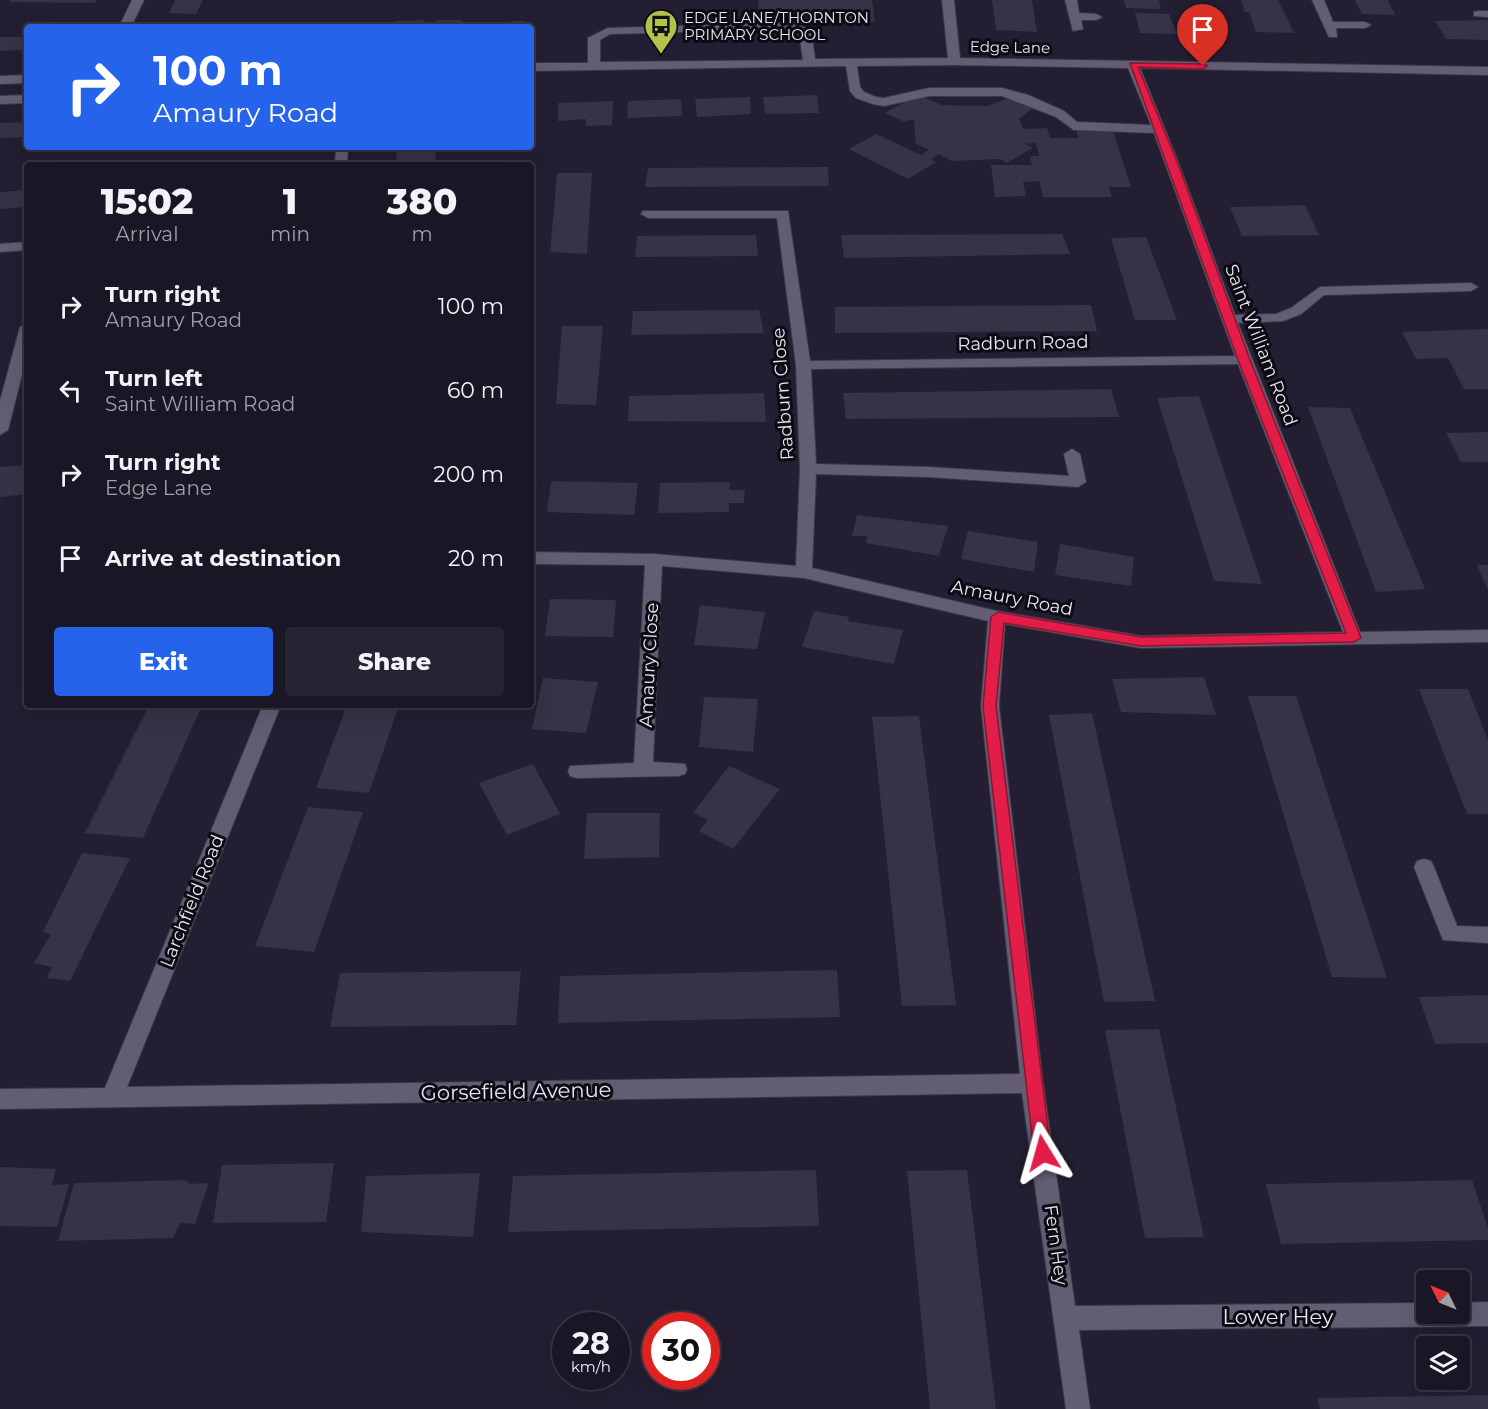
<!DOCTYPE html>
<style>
body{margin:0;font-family:Montserrat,sans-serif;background:#272332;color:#f1f3f6;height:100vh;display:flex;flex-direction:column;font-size:22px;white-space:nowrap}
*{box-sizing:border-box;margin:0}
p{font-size:20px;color:#9f9fa7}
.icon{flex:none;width:33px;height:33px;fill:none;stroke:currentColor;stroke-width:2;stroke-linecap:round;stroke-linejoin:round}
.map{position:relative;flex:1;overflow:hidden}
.details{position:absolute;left:24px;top:162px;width:510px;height:546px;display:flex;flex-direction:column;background:#1a1625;border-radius:6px;box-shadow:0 6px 24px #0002,0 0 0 2px #383542}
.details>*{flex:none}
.guide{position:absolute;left:24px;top:24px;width:510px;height:126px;border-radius:6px;box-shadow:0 6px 24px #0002,0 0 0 2px #383542;background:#2563eb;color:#fff;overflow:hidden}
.needle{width:39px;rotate:313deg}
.tools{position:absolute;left:1416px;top:1270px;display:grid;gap:12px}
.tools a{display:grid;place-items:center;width:54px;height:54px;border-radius:6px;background:#1a1625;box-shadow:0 6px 24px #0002,0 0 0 2px #383542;font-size:30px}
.speed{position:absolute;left:552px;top:1312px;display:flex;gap:12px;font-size:30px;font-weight:700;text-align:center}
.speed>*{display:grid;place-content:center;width:78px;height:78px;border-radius:50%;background:#1a1625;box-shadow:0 6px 24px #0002,0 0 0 2px #383542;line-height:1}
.speed small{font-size:15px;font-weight:400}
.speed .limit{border:9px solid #d22;background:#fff;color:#111}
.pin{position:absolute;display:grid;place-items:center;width:51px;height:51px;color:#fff;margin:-62px -26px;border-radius:50% 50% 50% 0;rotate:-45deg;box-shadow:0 0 6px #0007}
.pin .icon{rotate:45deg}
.me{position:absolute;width:66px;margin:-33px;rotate:352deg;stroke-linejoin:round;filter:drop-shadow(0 0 4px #0008)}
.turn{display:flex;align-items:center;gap:21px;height:126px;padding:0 30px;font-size:27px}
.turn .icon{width:78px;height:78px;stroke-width:2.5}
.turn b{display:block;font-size:42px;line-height:51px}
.eta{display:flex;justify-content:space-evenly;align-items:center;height:102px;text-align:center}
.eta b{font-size:36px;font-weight:800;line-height:42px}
.action{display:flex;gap:12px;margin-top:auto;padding:12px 30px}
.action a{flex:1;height:69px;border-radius:6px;background:#2563eb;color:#fff;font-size:24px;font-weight:800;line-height:69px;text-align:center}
.action a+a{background:#272332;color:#f1f3f6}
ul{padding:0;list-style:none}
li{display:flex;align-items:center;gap:18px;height:84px;padding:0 30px}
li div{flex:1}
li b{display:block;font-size:22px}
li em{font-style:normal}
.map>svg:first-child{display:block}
</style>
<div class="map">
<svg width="1488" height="1409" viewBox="0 0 1488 1409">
<rect width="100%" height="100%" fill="#231e31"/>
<path fill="#373246" d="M11 0H97L95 3 10 2Z
M175 0H203L196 14 169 13Z
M758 0H872L875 22 821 21 819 14 759 15Z
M992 0H1032L1037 32 996 30Z
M1124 0H1159L1161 9 1126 8Z
M1241 0H1278L1294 33 1256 32 1249 12H1245Z
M1355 0H1388L1395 15 1362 14Z
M1135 13 1169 14 1177 34 1140 33Z
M425 20 424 24 437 23V20H462L461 27H394L395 21Z
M1488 20V40L1446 39 1435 21Z
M511 21H525L526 27H510Z
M390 22 389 27H335L336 24Z
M0 37H27V50L0 51Z
M817 95 819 113 765 114 763 97Z
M918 95 942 105 987 106 1010 97 1034 107 1019 119 1023 129 1047 128 1050 138H1078L1076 128H1112L1131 187H1109L1112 197H1043L1039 181 1023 182 1026 196 995 197 991 165H1032L1030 156H1039L1036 143 1025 144 1033 148 1007 163 1000 159 952 161 939 154 931 159 936 162 908 179 849 149 876 134 921 155 929 150 916 144 914 121 910 119 905 122 885 113Z
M750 97 751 114 697 117 695 99Z
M681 99 682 116 627 118 628 101Z
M613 101 612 125 586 126V119L558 121V103Z
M27 122V137L0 138V123Z
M396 147H435L436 165H397Z
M828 167 829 186 645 187 648 168Z
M557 173H592L587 254 550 252Z
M27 190 25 207 0 209V192Z
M1305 205 1319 235 1242 236 1230 207Z
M1062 234 1070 254 844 258 841 235Z
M756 235 758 256 635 257 637 236Z
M1146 237 1177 320H1135L1111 238Z
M1091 305 1097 331 835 333V307Z
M759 310 764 333 631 335 633 311Z
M562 326H603L596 405 556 404Z
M1488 329V389H1464L1448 358 1416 359 1402 332Z
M1111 389 1119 417 846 419 843 393Z
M764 393 766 422 628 421 629 396Z
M1199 396 1262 584 1214 581 1157 398Z
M1308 407 1350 408 1425 589 1376 592Z
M1488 432V462H1461L1446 433Z
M27 465V494L0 497V467Z
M531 481H537L532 506H531Z
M551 481 638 483 634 515 547 512Z
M730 482 729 490H745L744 503H729V512L658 513 660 483Z
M857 515 948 526 939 556 866 543 867 536H852Z
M968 531 1038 542 1034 572 961 559Z
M1060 544 1134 557 1131 586 1055 575Z
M1477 565H1488V590Z
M550 599 616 600 613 637 545 636Z
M531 600H536L533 634H531Z
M700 605 765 612 757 649 694 645Z
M814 611 849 617 848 621 903 630 894 664 802 647Z
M1204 677 1216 715 1121 712 1112 679Z
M543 678 598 682 586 733 532 729Z
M1419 689H1468L1488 740V814H1467Z
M1248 696H1296L1387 978 1332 977Z
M704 697 758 699 753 752 699 747Z
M149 705 200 710 143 838 85 833Z
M347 705H399L369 793 316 788Z
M1092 713 1155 1001 1104 1002 1049 715Z
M919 716 956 1005 902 1006 872 717Z
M533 764 560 814 507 835 479 783Z
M729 766 780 789 733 849 699 831 708 820 693 813Z
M308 807 363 812 314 952 255 946Z
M587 813H660L659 857 584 859Z
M82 853 130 858 70 981 47 978 52 967 34 963 51 934 43 932Z
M837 970 840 1017 558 1023 560 976Z
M521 971 516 1025 330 1027 340 973Z
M1488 995V1043L1435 1044 1419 997Z
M1159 1029 1204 1237 1145 1238 1105 1030Z
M334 1163 326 1222 213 1223 222 1165Z
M0 1167 56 1169 52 1185 69 1184 57 1227 0 1226Z
M816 1170 819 1226 508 1232 513 1176Z
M967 1170 996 1409H930L907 1171Z
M480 1173 473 1237 361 1232 366 1176Z
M186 1180 189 1184 209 1183 195 1224 180 1223 173 1238 58 1241 74 1183Z
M1472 1180 1488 1228V1240L1281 1244 1266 1184Z
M1488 1395V1409H1320L1317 1398Z"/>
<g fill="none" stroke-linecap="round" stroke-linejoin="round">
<g stroke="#3d3948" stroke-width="2">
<path id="minor" d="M132 0H144L131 27H119Z
M942 0H954L960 58 1488 67V75L1140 68 1179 164 1235 315 1276 314 1291 308 1320 287 1471 283 1478 287 1471 291 1324 295 1301 314 1283 321 1238 323 1360 632 1488 630V642L1141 648 1005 624 999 706 1043 1083 1075 1306 1426 1303V1314H1460V1303L1488 1302V1326L1079 1330 1090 1409H1066L1022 1093 0 1109V1089L105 1088 263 705H281L127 1087 1020 1074 981 706 988 621 804 578 662 566 653 762 685 764 687 769 685 774 678 776 577 778 570 776 568 771 570 766 634 763 645 565 531 564V552L654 554 796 566 800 469 796 365 777 218H648L641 214 643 211H788L810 361 1235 356 1154 133 1074 130 1056 117 1002 96H929L884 106 873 104 856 98 850 91 846 66 531 71V63H588V38L608 28 792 23 811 30 815 59 948 58ZM791 29 799 32 803 60 600 62V40L610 34ZM954 65 1128 68 1151 125 1077 122 1064 111 1028 95 1002 88H929L884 98 876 97 864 92 860 87 857 66ZM1238 364 1343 632 1141 636 997 611 812 568 816 474 929 477 1078 487 1086 482 1080 454 1072 449 1064 454 1069 476 929 467 816 464 811 369Z
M1065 0H1077L1079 13 1096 14 1102 17 1096 20H1081L1083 29 1073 31Z
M1312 0H1324L1333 22H1365L1371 25 1365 28H1336L1337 37H1329Z
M1478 11H1488V17L1474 16V12Z
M27 75V83L0 84V76Z
M27 95V103L0 104V96Z
M336 147H348L347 165H335Z
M27 242V250L0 252V244Z
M27 323V355L8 430 0 435V401L20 327Z
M1424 859 1431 861 1434 867 1457 926 1488 927V943L1443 940 1414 867 1417 861Z"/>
</g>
<use href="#minor" fill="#625d73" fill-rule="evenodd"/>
</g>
<path fill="#e11d48" stroke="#92132f" stroke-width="1.5" d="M1130 63 1203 64 1207 66 1203 69 1138 67 1178 164 1250 360 1361 638 1354 642 1141 646 1004 623 996 706 1051 1153 1049 1159 1043 1161 1037 1159 1034 1153 983 706 991 617 998 612 1141 637 1346 633 1238 360Z"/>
<defs>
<g id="bus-pin" transform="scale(1.725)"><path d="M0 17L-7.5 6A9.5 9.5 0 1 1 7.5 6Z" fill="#b3c24b" stroke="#0c0a12"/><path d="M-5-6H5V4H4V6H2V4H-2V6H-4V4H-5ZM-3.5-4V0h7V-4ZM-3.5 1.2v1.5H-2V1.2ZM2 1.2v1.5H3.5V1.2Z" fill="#111"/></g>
</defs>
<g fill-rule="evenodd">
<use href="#bus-pin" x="661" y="26"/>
</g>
<g text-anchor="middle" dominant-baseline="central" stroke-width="6" stroke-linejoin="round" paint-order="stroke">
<g font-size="15" fill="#e8e5f2" stroke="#0c0a12" text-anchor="start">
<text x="684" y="17">EDGE LANE/THORNTON<tspan x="684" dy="17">PRIMARY SCHOOL</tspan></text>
</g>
<g font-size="15" fill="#e8e5f2" stroke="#0c0a12">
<text transform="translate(1010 47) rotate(1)">Edge Lane</text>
</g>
<g font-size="18" fill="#e8e5f2" stroke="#0c0a12">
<text transform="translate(1023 343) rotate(-1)">Radburn Road</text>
<text transform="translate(1261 345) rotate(69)">Saint William Road</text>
<text transform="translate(783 394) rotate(-94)">Radburn Close</text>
<text transform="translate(1012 598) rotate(11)">Amaury Road</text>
<text transform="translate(649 665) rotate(-87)">Amaury Close</text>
<text transform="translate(192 901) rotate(-68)">Larchfield Road</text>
<text transform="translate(1056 1245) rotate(82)">Fern Hey</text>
</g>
<g font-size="21" fill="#e8e5f2" stroke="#0c0a12">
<text transform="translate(516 1091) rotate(-1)">Gorsefield Avenue</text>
<text x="1278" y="1316">Lower Hey</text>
</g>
</g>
</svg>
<div class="tools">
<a><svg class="needle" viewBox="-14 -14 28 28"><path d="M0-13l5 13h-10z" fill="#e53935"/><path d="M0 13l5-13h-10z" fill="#9f9fa7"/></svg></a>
<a><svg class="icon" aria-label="layers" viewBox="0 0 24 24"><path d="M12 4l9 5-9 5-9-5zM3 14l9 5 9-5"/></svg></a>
</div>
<div class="speed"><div>28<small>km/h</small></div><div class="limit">30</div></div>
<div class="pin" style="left:1203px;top:66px;background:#d93025"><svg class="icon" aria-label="arrive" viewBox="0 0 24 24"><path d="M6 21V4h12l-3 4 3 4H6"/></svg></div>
<svg class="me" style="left:1043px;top:1153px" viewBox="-20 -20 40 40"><path d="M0-17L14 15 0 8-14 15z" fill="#e11d48" stroke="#fff" stroke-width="4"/></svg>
<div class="guide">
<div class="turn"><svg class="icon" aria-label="right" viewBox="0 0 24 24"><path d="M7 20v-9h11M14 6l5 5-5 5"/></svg><div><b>100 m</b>Amaury Road</div></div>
</div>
<section class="details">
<div class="eta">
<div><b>15:02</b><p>Arrival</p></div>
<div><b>1</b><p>min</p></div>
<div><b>380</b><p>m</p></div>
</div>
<ul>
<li><svg class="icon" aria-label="right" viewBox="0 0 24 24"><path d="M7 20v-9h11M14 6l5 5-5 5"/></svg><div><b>Turn right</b><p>Amaury Road</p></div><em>100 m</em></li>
<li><svg class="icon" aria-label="left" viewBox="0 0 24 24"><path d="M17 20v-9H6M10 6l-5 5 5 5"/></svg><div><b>Turn left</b><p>Saint William Road</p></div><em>60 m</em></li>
<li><svg class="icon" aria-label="right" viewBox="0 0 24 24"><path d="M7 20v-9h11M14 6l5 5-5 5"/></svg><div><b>Turn right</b><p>Edge Lane</p></div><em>200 m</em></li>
<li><svg class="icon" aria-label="arrive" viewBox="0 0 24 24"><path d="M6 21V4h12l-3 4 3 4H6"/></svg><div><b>Arrive at destination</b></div><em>20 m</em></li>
</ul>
<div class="action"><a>Exit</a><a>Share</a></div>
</section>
</div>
